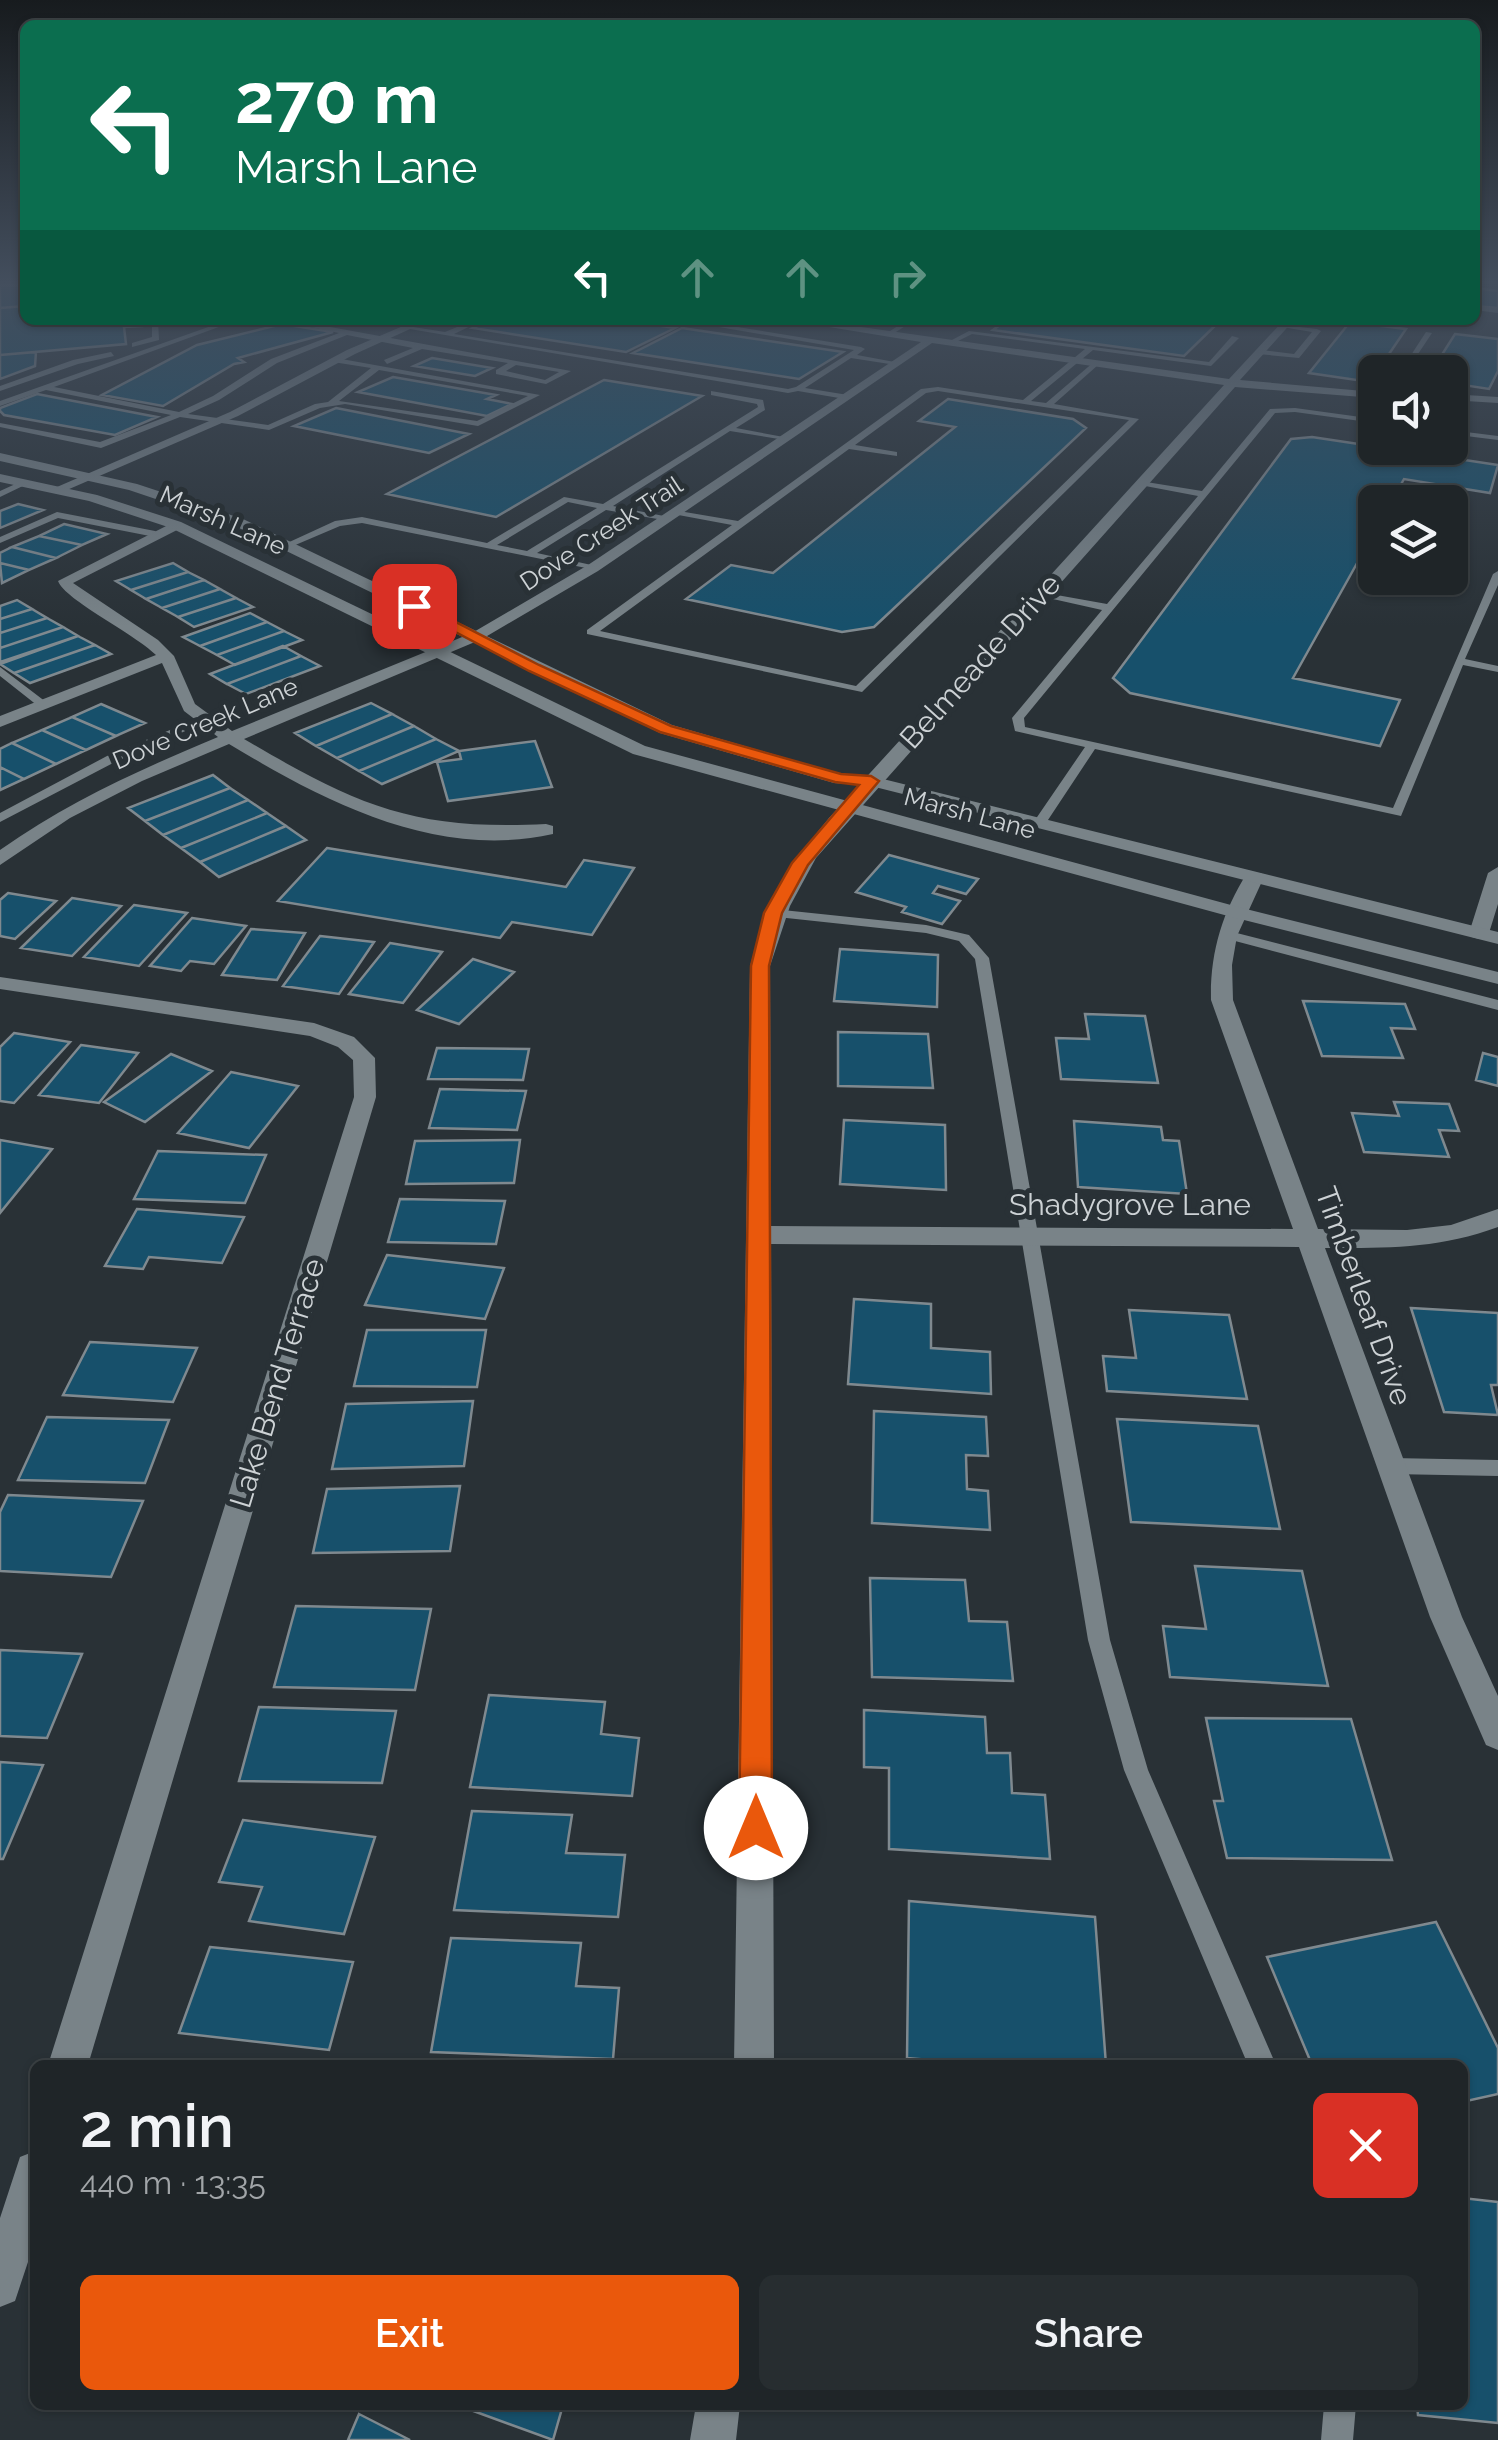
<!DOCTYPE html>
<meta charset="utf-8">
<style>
body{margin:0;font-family:Raleway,sans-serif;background:#272d30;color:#f1f3f6;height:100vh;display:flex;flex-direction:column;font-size:38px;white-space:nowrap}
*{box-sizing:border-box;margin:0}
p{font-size:32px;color:#a1a5a8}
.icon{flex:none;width:55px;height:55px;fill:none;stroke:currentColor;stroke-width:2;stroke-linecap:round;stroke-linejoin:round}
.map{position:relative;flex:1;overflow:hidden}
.panel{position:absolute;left:30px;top:2060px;width:1438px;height:350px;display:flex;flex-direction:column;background:#1f2528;border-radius:15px;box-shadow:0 2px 8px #0004,0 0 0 2px #3c4245}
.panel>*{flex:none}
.banner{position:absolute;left:20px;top:20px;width:1460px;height:305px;border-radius:15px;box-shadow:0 2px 8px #0004,0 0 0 2px #3c4245;background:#0b6e4f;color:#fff;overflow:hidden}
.controls{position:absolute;left:1358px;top:355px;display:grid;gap:20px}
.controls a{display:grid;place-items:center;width:110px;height:110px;border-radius:15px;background:#1f2528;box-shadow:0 2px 8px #0004,0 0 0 2px #3c4245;font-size:50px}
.pin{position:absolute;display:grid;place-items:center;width:85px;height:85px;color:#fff;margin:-42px;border-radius:20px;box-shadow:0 5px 15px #0006}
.me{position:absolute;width:110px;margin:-55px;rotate:0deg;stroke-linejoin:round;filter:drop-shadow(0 0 8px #0008)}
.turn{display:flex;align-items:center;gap:35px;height:210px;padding:0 50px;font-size:45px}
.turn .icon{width:130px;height:130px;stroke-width:2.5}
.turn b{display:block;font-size:70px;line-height:85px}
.lanes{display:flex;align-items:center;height:95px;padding:0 50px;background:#0003;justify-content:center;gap:50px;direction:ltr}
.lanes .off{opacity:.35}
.round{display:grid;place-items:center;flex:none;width:105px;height:105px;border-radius:15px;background:#272d30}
.headline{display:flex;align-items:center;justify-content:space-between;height:170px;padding:0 50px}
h1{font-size:60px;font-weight:600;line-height:75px}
.primary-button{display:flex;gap:20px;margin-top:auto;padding:20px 50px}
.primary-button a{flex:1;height:115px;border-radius:15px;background:#ea580c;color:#fff;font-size:40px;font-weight:600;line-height:115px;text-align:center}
.primary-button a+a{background:#272d30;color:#f1f3f6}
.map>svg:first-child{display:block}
</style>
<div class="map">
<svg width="1498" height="2440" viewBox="0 0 1498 2440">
<rect width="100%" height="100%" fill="#293136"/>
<path fill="#17506b" stroke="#7f898f" stroke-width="2.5" d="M0 285 25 286V306L0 308Z
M1475 288 1498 291V308L1475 306Z
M25 306V320H141L142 326 124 327 126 344 0 355V308Z
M492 320H623L675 328 626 352 473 328Z
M1007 320H1221L1184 356 993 330Z
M1350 322 1406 329 1370 382 1309 373Z
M282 324 333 332 238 358 244 362 234 364 163 406 102 395 197 345Z
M682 328 843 352 799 379 633 353Z
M1455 334 1498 339V371L1489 389 1450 383V372H1431Z
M36 352 35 366 0 379V355Z
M432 358 492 368 475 376 414 366Z
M393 377 496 395 487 399 512 404 487 416 358 392Z
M604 380 702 396 496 517 387 494Z
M37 394 157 417 115 435 4 415 0 411V408Z
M948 399 1073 419 1086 428 874 627 842 632 686 599 731 565 773 573 955 427 919 421Z
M336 408 469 434 429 453 294 426Z
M1312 437 1498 465 1490 493 1404 479 1391 502H1375V531L1293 678 1400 700 1380 746 1130 693 1113 678 1291 439Z
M18 504 43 510 0 528V511Z
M64 524 107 534 82 545 39 536Z
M39 536 82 545 56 558 12 547Z
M12 547 56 558 29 570 0 563V553Z
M0 563 29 570 2 583Z
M173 563 188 572 131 590 116 581Z
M188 572 204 580 146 599 131 590Z
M204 580 220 589 162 608 146 599Z
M220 589 236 598 178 617 162 608Z
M236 598 253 607 194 627 178 617Z
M17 600 32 609 0 619V606Z
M32 609 47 618 0 633V619Z
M250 613 267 622 200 646 183 637Z
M47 618 63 627 0 648V633Z
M267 622 284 631 217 655 200 646Z
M63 627 78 636 0 662V648Z
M284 631 302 640 235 665 217 655Z
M78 636 95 645 14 673 0 664Z
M95 645 111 654 30 683 14 673Z
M283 646 301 656 227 684 210 674Z
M301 656 320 666 246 694 227 684Z
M371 703 392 714 316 746 295 733Z
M101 704 145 723 116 736 72 717Z
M392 714 414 726 337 758 316 746Z
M72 717 116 736 86 750 42 730Z
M414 726 436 739 359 771 337 758Z
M42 730 86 750 56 764 12 743Z
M436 739 459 751 382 784 359 771Z
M535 741 552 787 448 801 437 762 461 759 459 751Z
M12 743 56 764 24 779 0 767V749Z
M0 767 24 779 0 790Z
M213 775 230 788 145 821 128 808Z
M230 788 248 800 163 835 145 821Z
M248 800 267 813 181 848 163 835Z
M267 813 286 826 200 862 181 848Z
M286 826 306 840 219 877 200 862Z
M327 848 566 887 584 860 634 868 592 935 512 922 500 938 278 901Z
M889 855 978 879 966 894 938 886 933 893 960 901 942 924 902 912 906 907 856 892Z
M8 893 56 901 15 939 0 936V900Z
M72 898 121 906 72 956 21 948Z
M134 905 187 913 139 966 84 957Z
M192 918 246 926 214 964 190 961 181 971 150 966Z
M251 929 305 933 277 980 222 975Z
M320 936 374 942 339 994 283 986Z
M390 943 442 952 403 1003 349 994Z
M840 949 938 955 937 1007 834 1001Z
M473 959 514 972 459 1024 417 1010Z
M1303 1001 1405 1004 1415 1029 1391 1028 1403 1058 1322 1056Z
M1085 1014 1145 1016 1158 1083 1061 1079 1056 1038 1089 1039Z
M838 1032 928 1034 933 1088 838 1086Z
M14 1033 70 1042 14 1103 0 1101V1047Z
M81 1045 138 1053 99 1103 39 1095Z
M437 1048 529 1049 523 1080 428 1079Z
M1483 1053 1498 1057V1086L1476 1080Z
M171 1054 212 1071 145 1122 104 1102Z
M231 1072 298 1086 249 1148 178 1133Z
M440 1089 526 1091 517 1130 429 1128Z
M1394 1102 1449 1104 1459 1131 1439 1130 1449 1157 1364 1152 1352 1113 1399 1116Z
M844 1120 945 1125 946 1190 840 1184Z
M1074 1121 1161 1127 1163 1140 1179 1141 1187 1194 1078 1187Z
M0 1140 52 1149 0 1213Z
M520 1140 514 1183 406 1184 415 1141Z
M158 1151 266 1155 245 1203 134 1199Z
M400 1199 505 1201 496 1244 388 1242Z
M137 1209 244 1217 222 1263 149 1257 143 1269 105 1266Z
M387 1255 504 1268 485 1319 365 1305Z
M854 1299 931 1304V1348L990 1352 991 1394 848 1384Z
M1411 1308 1498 1313V1385H1491L1498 1415 1444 1412Z
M1129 1310 1229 1315 1247 1399 1107 1391 1103 1356 1136 1358Z
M367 1330H486L477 1387 354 1386Z
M90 1342 197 1348 173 1402 63 1395Z
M473 1401 464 1466 332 1469 346 1404Z
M874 1411 986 1417 988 1456 966 1455 967 1489 988 1491 990 1530 872 1523Z
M47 1417 169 1420 145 1483 18 1480Z
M1117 1419 1258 1426 1280 1529 1131 1522Z
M460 1486 450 1551 313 1553 327 1489Z
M8 1495 143 1501 111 1577 0 1571V1512Z
M1195 1566 1302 1571 1328 1686 1170 1677 1163 1626 1206 1629Z
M870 1578 965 1580 969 1621 1007 1622 1013 1681 872 1677Z
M296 1606 431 1609 415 1690 274 1687Z
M0 1650 82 1654 47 1738 0 1736Z
M489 1695 605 1702 601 1734 639 1738 632 1796 470 1787Z
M259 1707 396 1711 382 1783 239 1781Z
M864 1710 985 1717 987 1753H1010L1012 1793 1045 1795 1050 1859 889 1849V1768L864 1767Z
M1206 1718 1351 1719 1392 1860 1227 1858 1214 1801H1223Z
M0 1762 43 1765 3 1859H0Z
M472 1811 572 1815 566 1853 625 1855 618 1917 454 1910Z
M243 1820 375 1837 344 1934 249 1921 262 1887 219 1882Z
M909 1901 1095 1917 1106 2065H986L907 2058Z
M1436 1922 1498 2048V2094L1462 2102V2065H1312L1267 1957Z
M451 1938 581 1943 576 1986 619 1988 613 2059 431 2052Z
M210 1947 353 1962 329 2050 179 2033Z
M1462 2198 1498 2202V2423L1418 2415 1417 2405H1462Z
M457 2405H563L553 2440Z
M359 2414 410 2440H348Z"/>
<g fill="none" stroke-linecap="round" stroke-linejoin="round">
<path fill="#798388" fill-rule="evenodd" d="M1475 306 1498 309V313L1475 310Z
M152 320H158L159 340 132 347V343L152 337Z
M228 320H238L54 387 179 412 213 396 271 359 339 333 278 320H292L571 371 546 384 496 374V370L508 363 422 349 387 364 384 360 413 348 347 335 277 363 219 400 188 414 268 425 315 404 328 402 371 368 333 362 336 358 540 395 478 426 345 404 320 408 269 430 180 417 101 448 0 427V423L100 442 171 415 46 390 0 406V401ZM516 365 559 372 545 380 506 371ZM379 370 528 396 477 421 339 401Z
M474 320H483L454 334 788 389 796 387 854 350 678 320H694L861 347 865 349 857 355 900 363 896 365 851 358 805 388 848 395 845 399 798 391 788 393 404 328 407 326 445 332Z
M907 320H915L891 335H887V333Z
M1282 325 1317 329 1321 331 1299 358 1258 354 1261 350 1294 354 1312 332 1282 327Z
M969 331 1209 362 1232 336 1239 338 1211 366 1093 350 1031 401 1046 403 1095 361 1098 365 1054 404 1139 419 862 692 587 634V630L732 525 673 514V510L738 521 921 389 938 387 1023 400 1085 349 972 334 950 345V341ZM938 391 1129 420 856 686 600 631 849 449 897 456V452L855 445 926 393Z
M1426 332 1432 333 1406 372H1400Z
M111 352 114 356 78 364 0 391V386L73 360Z
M711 391 763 400 765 410 736 428 789 438 785 440 730 431 613 506 669 517V521L606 510 537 553 596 566V570L362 523 340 526 293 546 285 544 335 521 362 517 487 543 564 497 603 504 758 407 757 404 711 395ZM568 502 597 508 527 551 497 545Z
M1295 408 1375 419V423L1295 412 1275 413 1024 718 1025 727 1393 808 1493 574 1498 571V585L1465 659 1498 666V672L1463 665 1401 816 1095 749 1044 826H1034L1033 823 1085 747 1015 731 1012 718 1102 610 1035 595 1040 592 1107 604 1198 496 1140 485V481L1202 491 1270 409Z
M1450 430 1498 436V440L1450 434Z
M22 481 29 483 0 497V491Z
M57 512 155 531 160 534 155 537 58 518 0 543V537Z
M0 667 46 702V706H38L0 676Z
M204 716 210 719 208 721 115 762 0 822V813L107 756Z
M773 909 926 925 969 935 989 958 1110 1640 1148 1770 1276 2065H1248L1124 1770 1088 1640 975 959 959 941 926 933 768 916V910Z
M1225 930 1498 1000V1010L1220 937V931Z
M1391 1458 1498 1460V1476L1391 1474 1384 1472 1381 1466 1384 1460Z
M1324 2405H1356L1353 2440H1321Z"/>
<path fill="#798388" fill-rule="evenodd" d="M417 320H430L355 354 238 416 60 493 50 490 230 412 347 350Z
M786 320H812L1229 379 1284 320H1294L1240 380 1375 392V398L1235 387 816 858 790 906 770 966 771 1226 1293 1229 1211 1000C1210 953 1222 913 1247 873H1261L1264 877 1237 936 1232 965 1233 1000 1318 1229 1407 1230 1451 1225 1498 1209V1227C1438 1249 1388 1248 1325 1248L1462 1617 1498 1696V1750L1486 1745 1430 1617 1299 1247 771 1244 774 2065H734L750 966C766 909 791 863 829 818L1224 385 932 343 598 571 482 639 244 739C356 805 413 831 546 824L553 826V834C436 860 325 802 229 744L142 781 70 818 0 865V850C70 801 139 770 218 737L184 711 162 663 0 727V716L156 655C135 634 65 600 58 581L176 521 183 525 181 528 73 583 158 640 174 656 195 704 232 731 472 633 588 565 921 342Z
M1450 394 1498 397V403L1450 400Z
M1498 867V904L1489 933 1479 939 1472 937 1469 933 1488 873Z
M0 977 314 1023 354 1037 375 1058 376 1097 88 2065H48L354 1097 353 1060 338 1047 310 1036 0 989Z
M35 2151V2241L15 2301 0 2307V2218L20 2157Z
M696 2405H740L736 2440H690Z"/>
<path fill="#798388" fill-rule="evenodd" d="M0 453 137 484 243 519 672 725 841 774 871 776 1498 932V944L871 786 834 783 660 733 233 525 129 490 0 461Z
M0 474 97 495 181 522 645 746 1242 908 1498 972V984L1228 916 633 754 171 528 89 501 0 482Z"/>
</g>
<linearGradient id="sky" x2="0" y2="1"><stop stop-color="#171b1e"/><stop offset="0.45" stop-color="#434e5d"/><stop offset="1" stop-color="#434e5d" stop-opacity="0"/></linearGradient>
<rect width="1498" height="627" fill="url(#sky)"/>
<path fill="#ea580c" stroke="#983908" stroke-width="2.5" d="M410 603H419L539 665 671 726 841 774 871 776 879 781 808 865 782 913 769 966 772 1828 767 1839 756 1844 744 1839 739 1828 751 966 764 913 792 863 859 785 835 782 660 732 529 671 410 608Z"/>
<g text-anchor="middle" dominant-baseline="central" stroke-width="10" stroke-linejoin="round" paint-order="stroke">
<g font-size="25" fill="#cdd2d5" stroke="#293136">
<text transform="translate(223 520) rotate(24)">Marsh Lane</text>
<text transform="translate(601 533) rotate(-33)">Dove Creek Trail</text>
<text transform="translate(205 723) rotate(-23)">Dove Creek Lane</text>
<text transform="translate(970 813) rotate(15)">Marsh Lane</text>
</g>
<g font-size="30" fill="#cdd2d5" stroke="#293136">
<text transform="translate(980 661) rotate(-48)">Belmeade Drive</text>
<text x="1130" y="1204">Shadygrove Lane</text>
<text transform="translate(1364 1296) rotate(70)">Timberleaf Drive</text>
<text transform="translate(277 1383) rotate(-73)">Lake Bend Terrace</text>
</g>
</g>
</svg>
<div class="controls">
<a><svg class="icon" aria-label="sound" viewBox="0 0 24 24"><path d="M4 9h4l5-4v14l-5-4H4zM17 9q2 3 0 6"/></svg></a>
<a><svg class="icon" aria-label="layers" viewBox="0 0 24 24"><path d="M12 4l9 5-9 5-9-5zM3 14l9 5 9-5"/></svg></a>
</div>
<div class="pin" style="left:414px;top:606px;background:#d93025"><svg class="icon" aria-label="arrive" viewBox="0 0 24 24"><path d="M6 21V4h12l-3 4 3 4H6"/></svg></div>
<svg class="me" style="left:756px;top:1828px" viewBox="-20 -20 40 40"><circle r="19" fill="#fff"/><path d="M0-13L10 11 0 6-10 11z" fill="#ea580c"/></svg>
<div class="banner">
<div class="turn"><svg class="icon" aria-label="left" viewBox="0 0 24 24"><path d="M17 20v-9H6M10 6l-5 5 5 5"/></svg><div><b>270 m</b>Marsh Lane</div></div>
<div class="lanes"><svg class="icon" aria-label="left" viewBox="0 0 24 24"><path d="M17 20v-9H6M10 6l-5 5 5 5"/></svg><svg class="icon off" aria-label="ahead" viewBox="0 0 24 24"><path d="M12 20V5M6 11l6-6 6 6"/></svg><svg class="icon off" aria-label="ahead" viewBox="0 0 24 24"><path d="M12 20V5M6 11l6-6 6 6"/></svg><svg class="icon off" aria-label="right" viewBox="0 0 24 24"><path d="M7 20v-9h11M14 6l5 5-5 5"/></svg></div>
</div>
<section class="panel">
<div class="headline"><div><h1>2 min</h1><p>440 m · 13:35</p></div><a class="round" style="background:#d93025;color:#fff"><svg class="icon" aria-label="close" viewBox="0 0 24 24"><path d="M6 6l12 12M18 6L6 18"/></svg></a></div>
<div class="primary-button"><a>Exit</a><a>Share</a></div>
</section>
</div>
